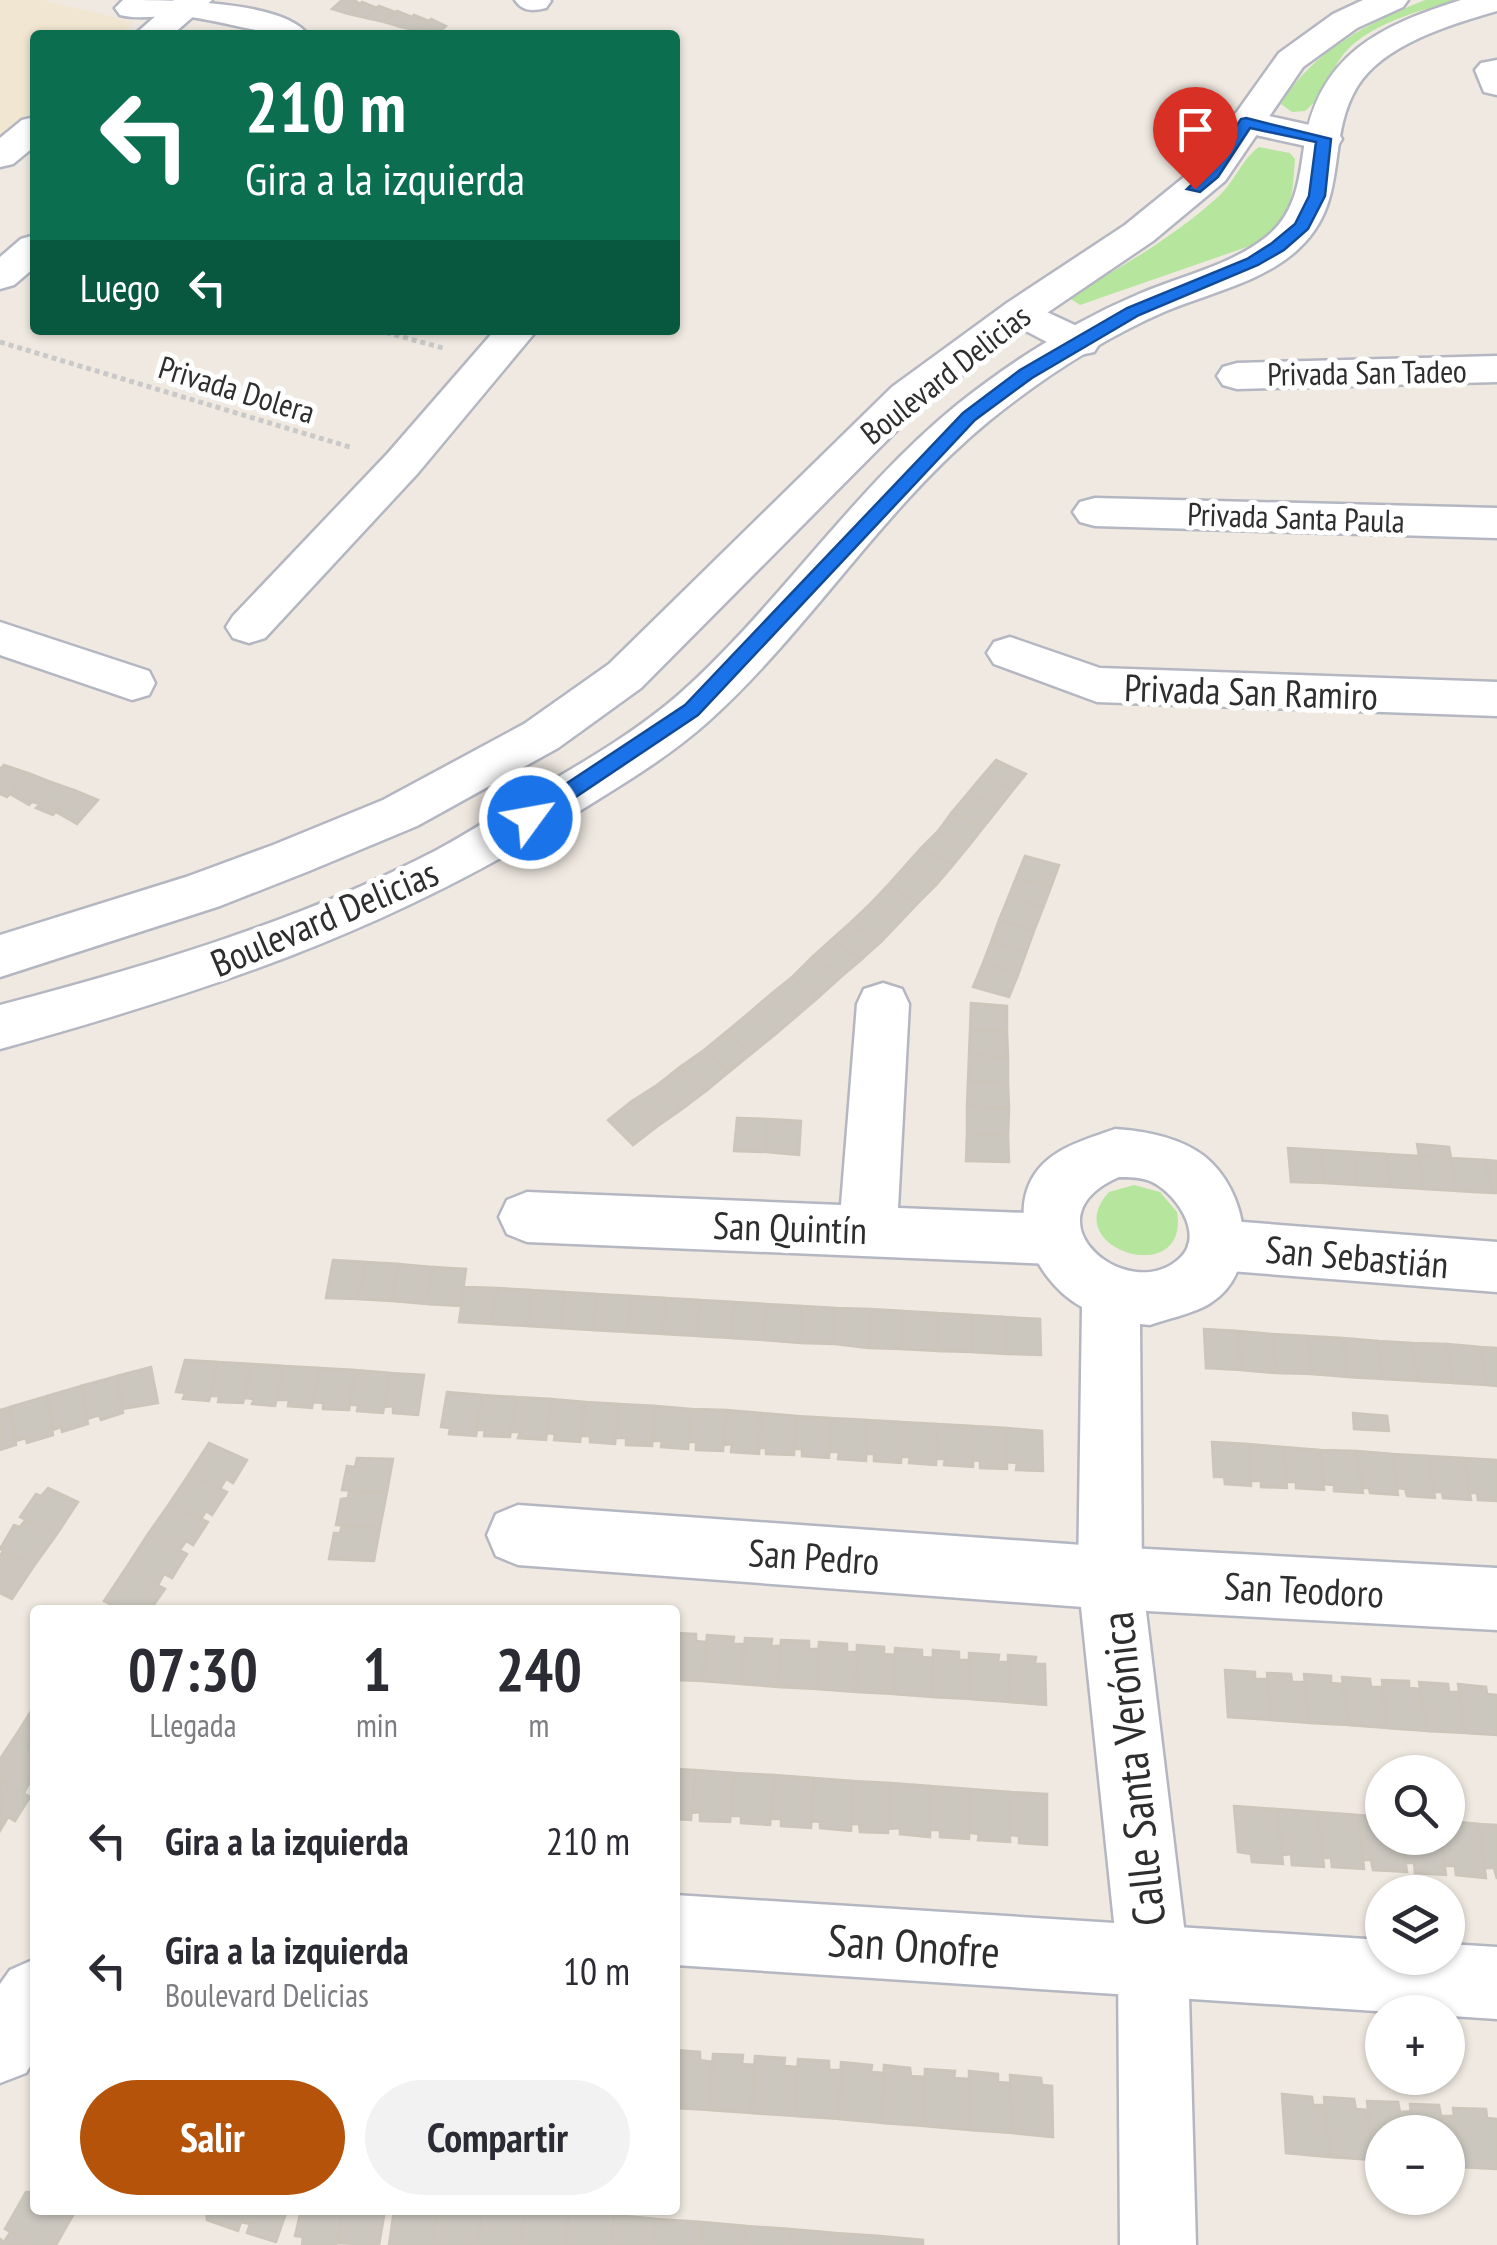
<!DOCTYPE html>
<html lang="es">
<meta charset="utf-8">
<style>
body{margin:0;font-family:"PT Sans Narrow",sans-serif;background:#f2f2f3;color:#2b2b33;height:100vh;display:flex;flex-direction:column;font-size:38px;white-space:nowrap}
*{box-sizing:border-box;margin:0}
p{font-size:32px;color:#7c7c81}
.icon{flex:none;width:55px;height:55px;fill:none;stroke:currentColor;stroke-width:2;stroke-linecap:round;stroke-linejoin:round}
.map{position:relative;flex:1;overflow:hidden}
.drawer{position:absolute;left:30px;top:1605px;width:650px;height:610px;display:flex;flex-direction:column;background:#fff;border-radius:10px;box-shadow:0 2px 8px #0004}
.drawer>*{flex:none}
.banner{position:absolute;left:30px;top:30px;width:650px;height:305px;border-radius:10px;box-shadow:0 2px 8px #0004;background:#0b6e4f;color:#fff;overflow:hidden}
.fabs{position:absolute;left:1365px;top:1755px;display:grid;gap:20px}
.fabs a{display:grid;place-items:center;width:100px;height:100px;border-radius:50%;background:#fff;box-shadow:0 2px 8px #0004;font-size:50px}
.pin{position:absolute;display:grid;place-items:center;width:85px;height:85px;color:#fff;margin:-102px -42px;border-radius:50% 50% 50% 0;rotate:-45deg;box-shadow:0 0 10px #0007}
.pin .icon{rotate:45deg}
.me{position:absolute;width:110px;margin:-55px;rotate:58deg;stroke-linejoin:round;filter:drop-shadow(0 0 8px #0008)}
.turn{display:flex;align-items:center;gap:35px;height:210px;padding:0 50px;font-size:45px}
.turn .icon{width:130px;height:130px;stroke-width:2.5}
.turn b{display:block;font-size:70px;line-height:85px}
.then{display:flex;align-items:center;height:95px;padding:0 50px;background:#0003;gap:20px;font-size:38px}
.eta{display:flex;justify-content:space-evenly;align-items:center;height:170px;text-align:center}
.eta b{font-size:60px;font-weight:600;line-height:70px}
.button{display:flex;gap:20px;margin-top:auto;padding:20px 50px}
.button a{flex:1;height:115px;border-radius:60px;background:#b45309;color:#fff;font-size:40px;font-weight:600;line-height:115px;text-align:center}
.button a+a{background:#f2f2f3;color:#2b2b33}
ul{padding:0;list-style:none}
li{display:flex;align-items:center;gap:30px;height:130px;padding:0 50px}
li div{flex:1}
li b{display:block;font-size:38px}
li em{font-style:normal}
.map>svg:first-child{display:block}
</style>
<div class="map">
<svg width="1497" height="2245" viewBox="0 0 1497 2245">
<rect width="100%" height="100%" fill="#efe9e1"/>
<path fill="#f0e6d1" d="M0 0H42L134 22 119 35H35V108L0 138Z"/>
<path fill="#b6e59e" d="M1425 0H1458C1421 10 1363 25 1340 59 1329 76 1321 99 1305 111L1292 112 1281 104C1312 51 1370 22 1425 0Z
M1259 147 1290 153 1295 159C1292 198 1293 213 1264 241L1080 305 1068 297C1120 268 1174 237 1219 196 1235 181 1242 159 1259 147Z
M1134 1185 1160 1192 1177 1212C1190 1290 1056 1249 1109 1192Z"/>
<path fill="#cbc7bf" stroke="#cbc5ba" stroke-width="2.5" d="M342 0H354L360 4 349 14 332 9Z
M362 2 377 8 366 18 349 14Z
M379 6 395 12 384 22 366 18Z
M397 11 412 17 401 27 384 22Z
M414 15 429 21 418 31 401 27Z
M431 19 446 26 436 35 418 31Z
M996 760 1026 774 1013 790 983 775Z
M4 765 28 773 7 797 0 794V769Z
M28 773 51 782 29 805 10 794Z
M983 775 1013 790 999 808 968 793Z
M51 782 74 790 53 815 36 808 40 804 33 802Z
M74 790 98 800 77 824 56 812Z
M968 793 999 808 983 828 952 812Z
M952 812 983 828 968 847 938 831Z
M938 831 968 847 953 865 921 848Z
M921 848 953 865 936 885 905 866Z
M1025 856 1059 865 1051 887 1016 878Z
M905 866 936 885 918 903 888 885Z
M1016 878 1051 887 1043 908 1008 898Z
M888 885 918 903 901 921 871 903Z
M1008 898 1043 908 1034 931 999 920Z
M871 903 901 921 881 942 851 922Z
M999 920 1034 931 1026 953 991 942Z
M851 922 881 942 862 959 832 939Z
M832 939 862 959 841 977 812 957Z
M991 942 1026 953 1018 975 983 963Z
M812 957 841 977 819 997 792 977Z
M983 963 1018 975 1009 997 973 987Z
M792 977 819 997 798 1015 771 994Z
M771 994 798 1015 777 1033 750 1012Z
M971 1003 1007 1006V1032L970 1030Z
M750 1012 777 1033 751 1054 726 1032Z
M970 1030 1007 1032 1008 1057 969 1055Z
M726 1032 751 1054 729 1072 704 1050Z
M704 1050 729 1072 706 1091 680 1067Z
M969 1055 1008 1057V1083L968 1081Z
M680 1067 706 1091 682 1109 657 1085Z
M968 1081 1008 1083 1009 1109 967 1106Z
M657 1085 682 1109 658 1126 632 1101Z
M632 1101 658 1126 633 1145 608 1120Z
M967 1106 1009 1109 1008 1136 967 1133Z
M737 1118 768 1119 767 1152 734 1151Z
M768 1119 801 1121 799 1155 767 1152Z
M967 1133 1008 1136 1009 1162 966 1161Z
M1417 1144 1449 1147 1451 1158 1419 1156Z
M1288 1148 1321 1150 1325 1183 1291 1182Z
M1321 1150 1354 1152 1357 1185 1325 1183Z
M1354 1152 1386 1154 1391 1187 1357 1185Z
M1386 1154 1419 1156 1424 1189 1391 1187Z
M1419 1156 1451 1158 1457 1191 1424 1189Z
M1451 1158 1486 1160 1492 1193 1457 1191Z
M1486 1160 1497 1161V1193H1492Z
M333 1260 366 1262 358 1299 326 1298Z
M366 1262 399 1264 391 1301 358 1299Z
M399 1264 433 1267 426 1304 391 1301Z
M433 1267 466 1269 461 1306 426 1304Z
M464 1287 497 1288 492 1324 459 1322Z
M497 1288 531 1290 527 1326 492 1324Z
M531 1290 564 1292 560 1328 527 1326Z
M564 1292 597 1294 592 1330 560 1328Z
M597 1294 632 1296 627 1332 592 1330Z
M632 1296 666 1298 663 1334 627 1332Z
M666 1298 700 1300 697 1336 663 1334Z
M700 1300 734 1302 731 1338 697 1336Z
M734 1302 766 1304 764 1340 731 1338Z
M766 1304 802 1306 800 1343 764 1340Z
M802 1306 835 1308 834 1344 800 1343Z
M835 1308 870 1309 869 1348 834 1344Z
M870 1309 903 1311 902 1349 869 1348Z
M903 1311 937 1313V1351L902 1349Z
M937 1313 972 1315V1352L937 1351Z
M972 1315 1005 1317 1006 1354 972 1352Z
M1005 1317 1040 1319 1041 1355 1006 1354Z
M1204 1329 1238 1331 1241 1370 1206 1368Z
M1238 1331 1272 1334 1276 1373 1241 1370Z
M1272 1334 1308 1336 1312 1374 1276 1373Z
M1308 1336 1343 1338 1347 1377 1312 1374Z
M1343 1338 1378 1341 1382 1379 1347 1377Z
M1378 1341 1412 1343 1418 1381 1382 1379Z
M1412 1343 1447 1344 1453 1383 1418 1381Z
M1447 1344 1480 1347 1487 1385 1453 1383Z
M1480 1347 1497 1348V1386L1487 1385Z
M185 1360 218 1362 209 1401 183 1399 185 1393 176 1392Z
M218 1362 252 1364 243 1403 218 1402 219 1396H210Z
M252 1364 284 1366 275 1406 252 1404 254 1399 244 1398Z
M284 1366 320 1368 312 1408 288 1406 289 1400H277Z
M151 1367 158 1403 122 1409 117 1376Z
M320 1368 355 1370 349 1410 323 1409V1403L313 1402Z
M355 1370 390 1373 383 1413 357 1411 358 1405H349Z
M390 1373 424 1375 418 1415 393 1413V1406L384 1407Z
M117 1376 123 1413 101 1420 99 1415 87 1419 81 1386Z
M81 1386 88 1424 62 1432 61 1427 53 1430 47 1396Z
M447 1392 482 1395 476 1436 449 1434 450 1428 441 1427Z
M482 1395 516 1397 510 1437 484 1436 485 1430H476Z
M47 1396 53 1435 27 1443 26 1438 16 1441 10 1407Z
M516 1397 551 1399 546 1440 518 1438 520 1432H511Z
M551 1399 585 1402 580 1442 554 1440 555 1434 547 1433Z
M585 1402 619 1404 615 1444 590 1442V1436H581Z
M619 1404 656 1406 652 1446 626 1445V1438H616Z
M656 1406 691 1409 688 1449 661 1447 662 1441H653Z
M10 1407 16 1445 0 1450V1410Z
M691 1409 726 1410 723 1451 696 1450V1442H688Z
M726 1410 761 1413 759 1454 731 1452 732 1444 724 1445Z
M761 1413 796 1416 794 1455 766 1454V1448H759Z
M1353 1413 1387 1416 1389 1431 1354 1429Z
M796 1416 831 1418 829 1458 802 1456V1449H795Z
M831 1418 867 1420 866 1461 838 1459 839 1452H829Z
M867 1420 901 1422V1463L874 1461V1454H866Z
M901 1422 937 1424 936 1465 909 1463 910 1457H901Z
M937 1424 973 1426V1467L944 1465 945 1459H936Z
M973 1426 1007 1428V1469L980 1468V1461L973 1460Z
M1007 1428 1042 1431 1043 1471 1016 1470 1017 1463 1007 1462Z
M1212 1442 1248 1444 1251 1486 1225 1484 1224 1477H1214Z
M209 1443 247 1460 233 1483 226 1479 220 1489 189 1474Z
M1248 1444 1283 1447 1287 1488 1261 1487V1481H1251Z
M1283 1447 1320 1450 1324 1490 1296 1488V1482H1287Z
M1320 1450 1357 1451 1363 1493 1334 1491V1485L1324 1484Z
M1357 1451 1392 1454 1398 1495 1370 1493 1369 1488H1361Z
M1392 1454 1429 1456 1435 1498 1407 1496 1405 1489 1397 1488Z
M1429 1456 1464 1458 1471 1500 1443 1498 1442 1492H1434Z
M357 1458 393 1459 387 1492 342 1490 347 1466 355 1467Z
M1464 1458 1497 1460V1501L1478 1500 1477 1493H1470Z
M189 1474 227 1492 212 1515 206 1511 201 1519 169 1504Z
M48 1488 78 1502 57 1534 20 1517 36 1494 41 1496Z
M349 1491 387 1492 380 1528 336 1525 341 1499 348 1498Z
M169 1504 208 1522 193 1545 186 1541 180 1550 148 1534Z
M26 1519 57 1534 34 1566 0 1549 14 1525 20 1527Z
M342 1525 380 1528 374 1561 329 1559 334 1533H340Z
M148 1534 187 1554 172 1578 164 1574 158 1585 126 1568Z
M3 1551 34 1566 12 1599 0 1593V1556Z
M126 1568 165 1589 150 1610H122L104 1601Z
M675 1633 696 1634V1641L706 1642 703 1681 675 1680Z
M707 1635 734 1637 733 1644H745L741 1684 703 1681Z
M745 1638 772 1639 771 1646H780L778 1687 741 1684Z
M781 1640 809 1641V1649H819L817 1689 778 1687Z
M819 1642 847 1644V1652H857L856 1692 817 1689Z
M857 1645 884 1647V1654L895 1655 894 1694 856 1692Z
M895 1648 922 1650V1657L933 1658 932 1697 894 1694Z
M933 1650 959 1652V1660H970V1699L932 1697Z
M969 1653 999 1655 998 1662H1008L1009 1702 970 1699Z
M1008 1655 1036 1657 1035 1664H1045L1046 1705 1009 1702Z
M1225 1670 1255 1672V1679H1268L1271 1720 1228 1717Z
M1267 1673 1291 1674 1292 1682H1305L1309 1723 1271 1720Z
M1304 1674 1331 1676V1683L1343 1684 1348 1725 1309 1723Z
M1342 1677 1370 1679 1371 1687H1382L1387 1728 1348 1725Z
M1382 1680 1409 1681V1688L1421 1689 1427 1731 1387 1728Z
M1419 1682 1448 1684 1449 1692H1459L1465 1733 1427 1731Z
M1458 1684 1486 1687 1487 1694 1497 1695V1735L1465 1733Z
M35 1705V1749L14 1738Z
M14 1738 35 1749V1785L30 1782 24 1793 0 1780V1759Z
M675 1769 695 1770 691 1820 675 1819Z
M695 1770 734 1773 730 1822 700 1821V1812L692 1813Z
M734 1773 774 1775 770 1825 741 1823V1816H731Z
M774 1775 814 1778 811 1828 781 1826V1819H772Z
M814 1778 853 1781 851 1831 820 1828V1822L812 1821Z
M0 1780 30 1797 15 1821 8 1817 1 1829Z
M853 1781 890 1783 888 1833 860 1832 859 1824H851Z
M890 1783 930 1786V1837L900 1834V1828L889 1829Z
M930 1786 970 1789 969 1839 940 1837V1830H930Z
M970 1789 1010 1792V1842L978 1840 979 1834 970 1833Z
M1010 1792 1047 1794V1845L1019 1843V1836L1010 1835Z
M1234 1806 1277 1809 1283 1864 1252 1862 1251 1854 1238 1852Z
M1277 1809 1318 1812 1324 1867 1292 1865 1291 1854 1282 1855Z
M1318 1812 1358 1815 1364 1869 1332 1867 1331 1858H1323Z
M1358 1815 1382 1817V1838H1402L1407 1872 1373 1870 1371 1860H1363Z
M1448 1821 1479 1824 1486 1878 1456 1875 1455 1866H1445L1441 1838H1448Z
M1479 1824 1497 1825V1879L1494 1868H1485Z
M1402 1838H1441L1446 1875 1415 1873 1414 1863H1406Z
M675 2050 700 2052V2060L713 2062 709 2110 675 2108Z
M713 2054 743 2055 742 2064 755 2065 751 2113 709 2110Z
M755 2056 785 2058 784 2066 797 2067 795 2116 751 2113Z
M798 2059 829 2061V2070H841L839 2119 795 2116Z
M841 2062 872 2065 871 2072 884 2073 882 2123 839 2119Z
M884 2065 910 2068 911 2076 925 2077 924 2126 882 2123Z
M925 2069 955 2071 954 2078 969 2079V2130L924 2126Z
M969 2071 998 2074V2082L1010 2083 1012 2133 969 2130Z
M1010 2075 1041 2078 1042 2085 1052 2086 1053 2137 1012 2133Z
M1282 2094 1312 2097 1313 2105H1325L1330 2157 1286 2153Z
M1324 2097 1354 2099 1356 2109 1368 2110 1373 2160 1330 2157Z
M1367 2101 1398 2102 1400 2112 1411 2111 1413 2132H1382V2161L1373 2160Z
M1410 2104 1439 2105 1441 2116H1454L1460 2167 1448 2166V2132H1413Z
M1453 2108 1486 2109 1487 2118 1497 2119V2169L1460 2167Z
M26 2192H35V2210H76L56 2245H35L5 2229Z
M206 2210H245L238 2231 207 2220Z
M245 2210H287L276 2242 247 2233 250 2224 241 2222Z
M301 2210H343L336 2245H302L303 2237 295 2236Z
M343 2210H385L379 2245 336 2243Z
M394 2210H437L432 2245H389Z
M437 2210H482L478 2245H432Z
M482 2210H524L521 2245H478Z
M524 2210 569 2212 566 2245H521Z
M569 2212 614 2215 611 2245H566Z
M614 2215 656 2219 654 2245H611Z
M656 2219 702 2222 701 2245H654Z
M702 2222 746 2226 745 2245H701Z
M746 2226 790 2229 789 2245H745Z
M790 2229 835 2233 834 2245H789Z
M11 2231 35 2245H0V2239L4 2242Z
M835 2233 880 2236V2245H834Z
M880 2236 923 2240V2245H880Z"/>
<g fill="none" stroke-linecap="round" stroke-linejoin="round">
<g stroke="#b4b7c1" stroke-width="5">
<path id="minor" d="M174 0H212L172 35H134Z
M515 0H550L551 1 546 8C533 11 523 12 515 0Z
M1497 60V95L1484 92 1475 70 1481 63Z
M35 117V146L13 164 0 167V138L22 120Z
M35 235V267L14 285 0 289V257L21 239Z
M495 330H537L418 473 265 638 249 643 233 638 226 627 233 616 388 453Z
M1497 356V382L1237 389 1223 385 1217 376 1223 367 1237 363Z
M1095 498 1497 508V538L1095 526 1080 522 1073 512 1080 502Z
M0 622 149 671 155 683 149 695 132 700 0 655Z
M1010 637 1100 668 1497 682V716L1097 702 994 664 987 653 994 642Z
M883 983 902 989 909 1004 898 1208 1052 1214 1072 1221 1081 1239 1072 1257 1052 1264 527 1242 507 1234 499 1217 507 1200 527 1192 841 1205 857 1004 864 989Z
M1217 1220 1497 1242V1292L1217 1270 1197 1263 1188 1245 1197 1227Z
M518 1505 1110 1547 1497 1568V1630L1110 1609 518 1565 496 1556 487 1535 496 1514Z
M675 1895 1382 1940V1958H1448V1944L1497 1947V2019L675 1965Z
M35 1959V2058L26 2073 0 2083V1984L10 1970Z"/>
</g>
<g stroke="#b4b7c1" stroke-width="5">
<path id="tertiary" d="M123 0C164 0 284 0 308 35 261 35 236 24 191 17 168 13 143 21 120 15L115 8Z
M1246 111 1337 131 1342 139 1337 147 1324 150 1233 130 1228 122 1233 114Z
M1021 300 1094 334 1100 343 1094 352 1080 355 1066 352 1007 321 1001 312 1007 303Z
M1115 1129C1145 1131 1179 1137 1204 1156 1247 1190 1263 1271 1209 1304 1192 1314 1169 1318 1150 1325L1140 1324 1142 1578 1188 1960 1196 2245H1120L1118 1960 1078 1578 1082 1307C1029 1278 995 1192 1057 1153 1074 1142 1096 1136 1115 1129ZM1119 1177C1128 1177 1141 1177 1150 1181 1174 1191 1205 1233 1181 1257 1130 1308 1022 1219 1119 1177Z"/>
</g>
<g stroke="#b4b7c1" stroke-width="5">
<path id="secondary" d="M1363 0H1408L1403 7 1357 28 1303 67 1225 181 1153 241 1035 321 922 405 641 688 558 748 417 826 309 871 220 906 0 977V935L186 877 273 845 383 800 524 724 609 664 892 387 1007 303 1125 225 1199 165 1279 53 1333 14Z
M1461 0H1497V11C1452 24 1383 44 1357 87 1324 142 1352 203 1295 252 1259 283 1209 293 1166 311 1104 338 1042 378 989 421 883 508 811 628 710 720 668 758 618 787 570 817 388 931 206 992 0 1049V1005C148 966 298 922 435 851 470 832 504 810 538 789 585 761 634 733 676 697 778 607 852 490 958 404 1012 361 1075 321 1139 294 1181 276 1229 266 1265 238 1295 215 1299 182 1304 147 1318 55 1379 26 1461 0Z"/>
</g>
<path stroke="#c9c9c9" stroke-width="5" stroke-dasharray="5 4" stroke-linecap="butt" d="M377 330 443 348
M0 342 353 448"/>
<use href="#minor" fill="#fff" fill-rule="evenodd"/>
<use href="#tertiary" fill="#fff" fill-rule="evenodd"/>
<use href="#secondary" fill="#fff" fill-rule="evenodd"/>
</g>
<path fill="#1a73e8" stroke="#114b97" stroke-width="2.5" d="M1246 118 1331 139 1325 196 1308 229 1284 250 1258 265 1139 315 1032 378 975 420 698 715 537 823H522V813L685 705 963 413 1020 370 1127 308 1247 259 1272 243 1295 224 1309 196 1316 142 1250 128 1218 177 1200 192 1187 189 1207 170 1241 119Z"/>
<g text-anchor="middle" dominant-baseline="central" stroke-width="10" stroke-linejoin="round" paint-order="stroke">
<g font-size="32" fill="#2e2e2e" stroke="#fff">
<text transform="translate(1367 372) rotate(-1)">Privada San Tadeo</text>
<text transform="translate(945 374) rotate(-38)">Boulevard Delicias</text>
<text transform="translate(237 389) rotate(17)">Privada Dolera</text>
<text transform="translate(1296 517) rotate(2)">Privada Santa Paula</text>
</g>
<g font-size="38" fill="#2e2e2e" stroke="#fff">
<text transform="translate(1251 691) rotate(2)">Privada San Ramiro</text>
<text transform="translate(324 917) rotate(-23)">Boulevard Delicias</text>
<text transform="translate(790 1227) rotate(2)">San Quintín</text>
<text transform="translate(1357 1256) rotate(5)">San Sebastián</text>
<text transform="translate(814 1556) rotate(4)">San Pedro</text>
<text transform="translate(1304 1589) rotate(3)">San Teodoro</text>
</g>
<g font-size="45" fill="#2e2e2e" stroke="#fff">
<text transform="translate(1132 1769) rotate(-96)">Calle Santa Verónica</text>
<text transform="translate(914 1945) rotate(4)">San Onofre</text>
</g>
</g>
</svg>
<div class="fabs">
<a><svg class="icon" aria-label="search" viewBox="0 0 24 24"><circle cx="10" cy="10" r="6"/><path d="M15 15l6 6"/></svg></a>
<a><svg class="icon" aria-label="layers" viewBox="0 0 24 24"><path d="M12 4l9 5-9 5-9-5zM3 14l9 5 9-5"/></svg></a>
<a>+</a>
<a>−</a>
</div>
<div class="pin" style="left:1195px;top:189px;background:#d93025"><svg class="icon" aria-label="arrive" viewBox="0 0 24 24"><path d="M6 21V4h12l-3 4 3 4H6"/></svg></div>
<svg class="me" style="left:530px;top:818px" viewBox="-20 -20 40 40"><circle r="17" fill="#1a73e8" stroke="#fff" stroke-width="3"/><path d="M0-11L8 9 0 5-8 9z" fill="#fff"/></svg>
<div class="banner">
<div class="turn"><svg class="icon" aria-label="left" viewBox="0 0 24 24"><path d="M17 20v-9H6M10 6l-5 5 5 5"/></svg><div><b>210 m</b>Gira a la izquierda</div></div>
<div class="then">Luego<svg class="icon" aria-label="left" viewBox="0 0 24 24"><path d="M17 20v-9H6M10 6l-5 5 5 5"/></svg></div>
</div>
<section class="drawer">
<div class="eta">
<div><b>07:30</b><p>Llegada</p></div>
<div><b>1</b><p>min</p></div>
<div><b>240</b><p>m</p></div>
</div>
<ul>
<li><svg class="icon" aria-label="left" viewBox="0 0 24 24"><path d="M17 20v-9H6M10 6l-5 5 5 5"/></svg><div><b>Gira a la izquierda</b></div><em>210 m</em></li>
<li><svg class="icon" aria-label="left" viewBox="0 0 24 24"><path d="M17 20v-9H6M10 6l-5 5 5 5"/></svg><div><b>Gira a la izquierda</b><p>Boulevard Delicias</p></div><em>10 m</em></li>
</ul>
<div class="button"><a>Salir</a><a>Compartir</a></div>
</section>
</div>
